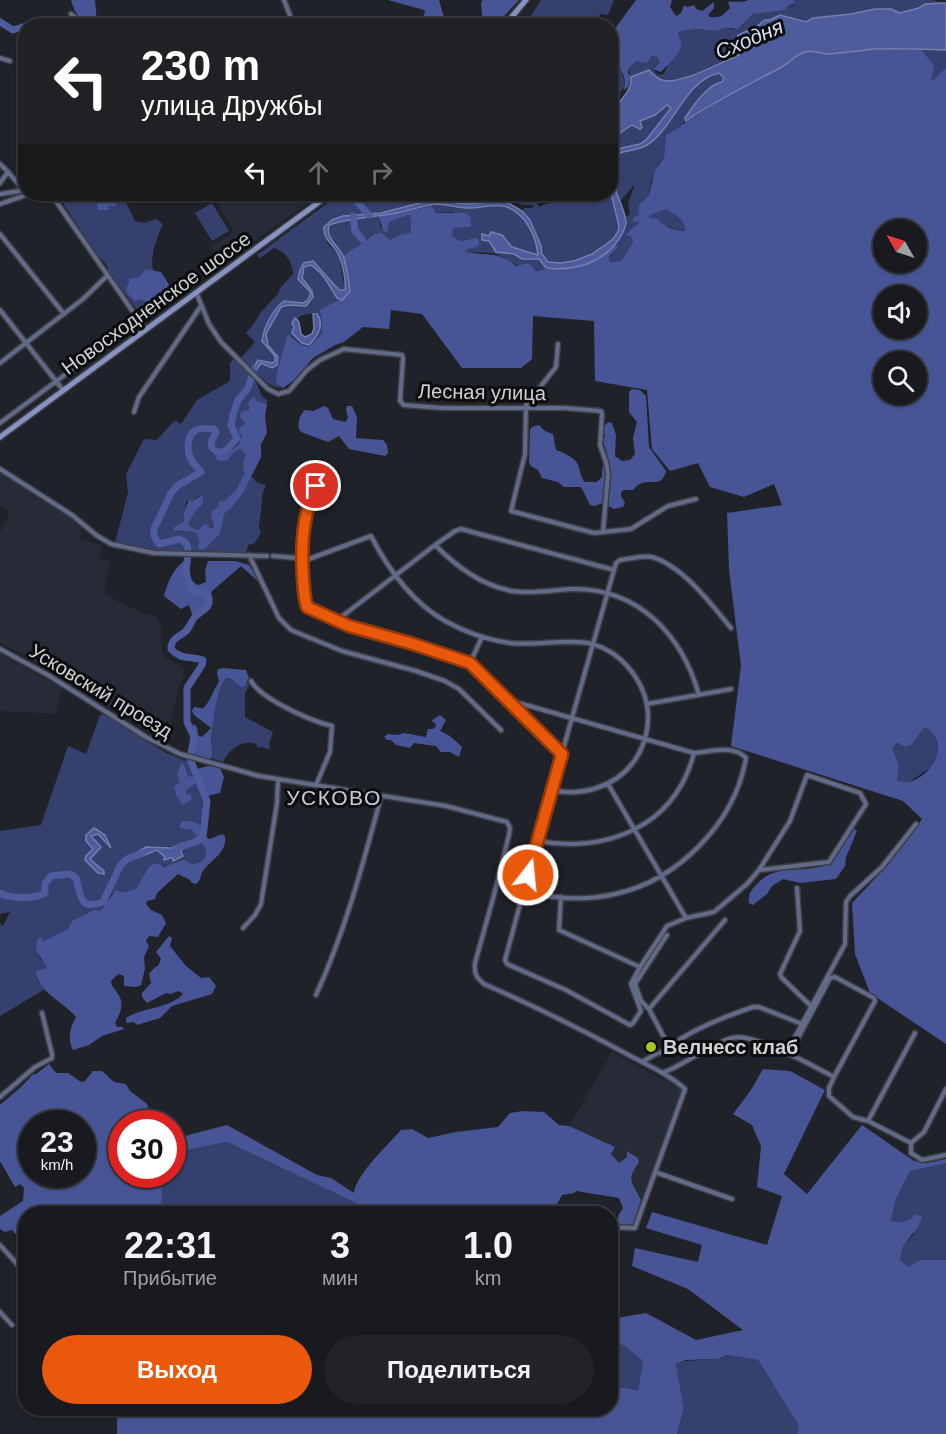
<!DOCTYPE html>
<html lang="ru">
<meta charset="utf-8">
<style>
body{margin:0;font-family:Arial,sans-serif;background:#212328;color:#f1f3f6;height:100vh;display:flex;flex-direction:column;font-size:22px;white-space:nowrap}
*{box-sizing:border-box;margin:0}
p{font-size:20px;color:#9fa1a4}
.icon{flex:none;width:33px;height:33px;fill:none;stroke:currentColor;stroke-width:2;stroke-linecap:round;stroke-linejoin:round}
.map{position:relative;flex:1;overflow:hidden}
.drawer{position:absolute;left:18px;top:1206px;width:600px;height:210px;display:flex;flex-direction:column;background:#181a1f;border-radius:24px;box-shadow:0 2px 4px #0004,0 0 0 2px #36383d}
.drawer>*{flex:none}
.banner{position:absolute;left:18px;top:18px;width:600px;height:183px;border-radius:24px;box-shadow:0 2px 4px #0004,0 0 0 2px #36383d;background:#202124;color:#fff;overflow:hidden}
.needle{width:39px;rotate:309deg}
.controls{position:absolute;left:873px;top:219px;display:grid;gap:12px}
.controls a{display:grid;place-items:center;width:54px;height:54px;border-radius:50%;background:#181a1f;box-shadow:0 2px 4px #0004,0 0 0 2px #36383d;font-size:30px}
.speed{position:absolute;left:18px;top:1110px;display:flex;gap:12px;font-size:30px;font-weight:700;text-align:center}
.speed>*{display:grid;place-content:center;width:78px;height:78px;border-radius:50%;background:#181a1f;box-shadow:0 2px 4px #0004,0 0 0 2px #36383d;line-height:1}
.speed small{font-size:15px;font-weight:400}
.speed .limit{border:9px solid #d22;background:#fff;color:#111}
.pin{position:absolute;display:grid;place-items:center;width:51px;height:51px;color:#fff;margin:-26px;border:3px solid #fff;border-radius:50%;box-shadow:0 2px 6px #0007}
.me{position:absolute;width:66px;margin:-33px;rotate:16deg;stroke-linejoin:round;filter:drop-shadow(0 0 4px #0008)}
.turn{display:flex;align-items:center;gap:21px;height:126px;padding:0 24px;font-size:27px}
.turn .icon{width:78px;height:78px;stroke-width:2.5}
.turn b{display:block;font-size:42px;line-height:51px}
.lanes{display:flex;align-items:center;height:57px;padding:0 24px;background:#0003;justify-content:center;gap:30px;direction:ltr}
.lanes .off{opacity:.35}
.eta{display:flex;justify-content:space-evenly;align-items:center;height:102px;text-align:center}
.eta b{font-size:36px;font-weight:700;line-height:42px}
.button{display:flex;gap:12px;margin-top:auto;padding:12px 24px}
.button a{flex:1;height:69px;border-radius:36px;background:#ea580c;color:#fff;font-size:24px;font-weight:700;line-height:69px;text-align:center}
.button a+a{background:#212328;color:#f1f3f6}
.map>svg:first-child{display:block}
</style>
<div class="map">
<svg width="946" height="1434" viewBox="0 0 946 1434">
<rect width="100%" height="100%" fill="#202229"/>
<path fill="#272b37" d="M214 194H320L222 264 211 246 234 232 218 205 220 203Z
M0 473 83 526 80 539 102 545 99 558 110 561 104 592 117 601 143 613 156 616 161 625 162 655 185 669 173 709 169 735 159 738 28 657 0 643V533L10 512 0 505Z
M0 653 62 688 56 714 0 711Z
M612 1052 663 1080 665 1078 682 1090 644 1200 577 1152 569 1126Z"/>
<path fill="#35406f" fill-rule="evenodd" d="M541 0H614L608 15 600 14 594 25 517 26 531 16Z
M793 0H931L946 3 925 4 919 8 900 13 891 9H875L851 14 813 18 806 22C793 20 782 11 770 20H765L756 27 738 34 736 50 740 55 682 79H674L668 81 645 71 630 77 629 68 639 60 645 62 653 56 657 57 660 62 654 67V70L658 75 664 74 667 66 680 49 678 33 681 31 698 29 717 31 725 28 733 30 741 27 753 14 784 10 785 7 794 5Z
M921 49 946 50V69L937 78 931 81 930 79C933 69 929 57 921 49Z
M611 59 621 70 625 84 611 110Z
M719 73 724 78 722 82C707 85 694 108 685 120L686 121 666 135 664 158 658 164 651 182 649 195 639 205V214L634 222 641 220 627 236 631 237 633 242 621 261 610 262 609 258 618 247 615 244C620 237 627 228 625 218L630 214 628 204 634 187V185L619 203C613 188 607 166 620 153 629 150 639 150 647 145 675 127 684 81 719 73Z
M667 105 671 108 647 139 640 144 624 147 611 158V139L632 125 638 129 640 121 655 115Z
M611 193C614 202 621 218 619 228 616 247 566 271 549 262 542 258 536 230 531 221 528 217 525 214 522 211L525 208H532L535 205H523L505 199 507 202 498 200H486L471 204 457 203 439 198 381 213 343 216 332 220 323 231 327 243 339 256 345 290H339L313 261 302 266C293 282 304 281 311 293L307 301 303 303C298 304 293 301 288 302 273 304 263 328 262 341L275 356V362L272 363 259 360 255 363 252 370 241 358 255 342 246 333 253 325 261 312 278 294 280 288 293 274C293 263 285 251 274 248L260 258 257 255 340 194H483L485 196 487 194H495L501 197 496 194H552L553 195 537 204 539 207 553 201 556 194Z
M59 194H84L82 196 98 203V208L108 207 110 204 114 207 117 205 119 194H139L126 203 135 221 144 223 156 219 163 224C158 235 148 260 154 272L150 270 137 279 141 299 146 302H162L171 291C171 303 159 312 149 317L140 314 107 270 108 267 101 258 98 257 59 197Z
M212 203 229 231 212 241 195 213Z
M440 204C449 207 458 209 468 209 493 208 511 199 527 224 533 234 537 244 538 256L526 250 512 247 503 236 494 232 489 236 485 235 496 252 539 259 546 268C521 276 512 257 491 253 482 252 474 253 466 252L467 249 474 248 475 238 461 241 452 236V228L471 227 453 212 436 213 432 206Z
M665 208C674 215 685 218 685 231 671 230 661 222 648 219L650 215Z
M409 215 412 219 411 234 399 235 390 240 381 232 375 234 343 256C338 245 325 239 329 225L351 219 378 216 381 228 388 226 389 222Z
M307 265C321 267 330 287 337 298L342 300C326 305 322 317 322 333L309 347 301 345 291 336 284 347 279 386 283 388H278L269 384 255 372 261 363 268 367 277 365 276 353C258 335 269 325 281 307L289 305 306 306 313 297 312 291 302 278V272ZM309 314H314L320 327 315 339 309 345 292 333 295 318 297 320 300 316Z
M234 358C246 370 257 378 261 395L267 400V404L255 401 248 406 249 410 244 419 245 423 242 426 241 440 225 455H217L215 458 233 453 240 448 246 455C243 463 246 467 244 473 239 490 223 503 211 515L214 527H202L198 530 191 527 188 524 197 509 200 507 199 496 192 501 189 499 186 502 184 521 174 527 178 532H195L199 540 198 544 209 545 217 537 224 513 251 476 258 483 266 485 263 492 259 528 261 533 254 544H249L246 552C203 555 158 553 115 543L128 492 126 474 144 439 157 440 175 420 181 424 197 400 227 383 230 380V363Z
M226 678 245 685 248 682 249 686 245 693V717L273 732 269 744 270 750 262 747 258 748 256 744C243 739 228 750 223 762L211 758C214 751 211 747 211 739 212 723 216 690 226 678Z
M104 714 166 753 189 762 203 798V826L180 824V827L192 830 205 847 206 856C198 866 191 864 180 861 176 863 172 866 166 866 160 867 154 860 148 867 144 874 141 882 136 889L124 892 120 890 112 894 99 912 92 910 72 921 68 929 43 942 39 957 48 968 37 980 45 989 0 1016V924L3 926 10 912 0 914V831L41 825 68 746 86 754 100 715ZM182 844 179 857 177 860H164L165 857 157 850 137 858 133 854C153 841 161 851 182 844Z
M923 727H927L936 737 938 752 931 767 911 781H897L899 765 891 749C900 739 915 738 923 727Z
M227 1142 377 1213 161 1214 163 1183 167 1175 172 1174 173 1162 177 1152Z
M941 1163H946V1260H920L909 1267 900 1260 903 1246 914 1234 912 1219 905 1221H891L896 1199 910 1171Z
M610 1343 623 1345 643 1361 638 1390 611 1386Z
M727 1355 758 1360 799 1426 797 1434H677L684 1408 676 1364C693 1357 710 1363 727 1355Z"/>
<path fill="#475596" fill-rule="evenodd" d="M71 0H95L97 23 95 25C82 26 74 12 71 0Z
M388 0H439L446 25H421L425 11 424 10Z
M483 0H519L496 25H494L495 21 491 17 487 21 486 25 483 26 481 3Z
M636 0H672L670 7 676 16 681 13 684 5 687 7 694 5 696 9 702 11 714 2V8L708 15 710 17C722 18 723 15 730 8L728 2C733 0 741 4 748 0H793L795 3 786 7 785 10 753 14 738 29 725 28 717 31 698 29 681 31 678 33C679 37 680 40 681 43 683 53 667 65 661 72L653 69 660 62 657 57 652 56 647 63 637 61 629 68 628 73 631 77 628 87 623 91C629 77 619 67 611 57V34Z
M872 49H921L934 66 931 81C938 78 940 71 946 69V1044L870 993 855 954 852 903 887 866 922 819 903 801 731 746 741 666 729 570 727 513 782 505 774 484 744 497 710 487 698 463 670 471 652 449 647 390 595 381 594 321 533 316 532 359 521 368H462L422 314 391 310 389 329 363 327 344 342 335 345 313 358 293 381 283 388 276 383 278 367 287 337 289 335 301 345 309 347 322 333V318L319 310 347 296 348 276 343 256 375 234 381 232 390 240 399 235 411 233V220L409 215 389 222 388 231 384 232 378 216 432 206 436 213H466L471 218V227L453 228 452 236 461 241 475 238 479 240V245L474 248 467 249 466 252C485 256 501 251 516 266L529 263 536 271C545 268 550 269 560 269 580 269 602 259 615 244L618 247 609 257 610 262 621 261 633 242 631 237 626 235C630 229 636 227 640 221L633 222 634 218 639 214V205L649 195 655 170 664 158 666 135 731 93 779 69 803 52 810 51 826 54ZM666 209C674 215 685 218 685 231 674 231 664 226 657 219L649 218 650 215ZM884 230H916V262H884ZM884 296H916V328H884ZM884 362H916V394H884ZM923 728H927C930 731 935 735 936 739 943 755 928 776 912 781 908 782 902 781 897 781L899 765 892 749 897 743 906 747 912 744Z
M84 194H119V195L116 206 112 207 109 205V210H98L97 202 91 203 82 198Z
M145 269 161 272 171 288C168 298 158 308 146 308V302L141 299 135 301 127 293 126 288 129 283V278C139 279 140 277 145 269Z
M632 389 640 390 646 396 649 447 666 471C661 489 651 478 640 484 637 485 635 488 633 490H624L621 492V496L625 503 623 507 614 509 603 503 594 506 590 505 581 487H564L558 482 542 478 538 470 531 466 529 462 530 430 532 427 539 425 545 431 553 434 556 450C563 452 573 457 577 463 581 469 579 476 585 482H597L602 477V469L608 457 603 441 605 436 603 428 608 422 612 423 616 435 615 456 622 461 630 460 635 454 633 438 637 422 629 412V392Z
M254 397 256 401 267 404 265 416 267 433 261 444V457L244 491 234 505 224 514 220 534 206 548 202 550 198 548 199 540 195 532 174 531V527L184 521V513L189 499 192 501 203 495V504L197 509 188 524 191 527 198 530 204 524 208 525 210 528 214 527 211 515 212 511 219 506 218 502 226 500 237 488 244 474 243 462 246 455 240 449 233 453 228 460 219 461 215 458 217 455C228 454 239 447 242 436L239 433V429L245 423 240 417 241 412 249 410 248 402Z
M324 406 328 408 333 419 345 422 348 418 346 410 347 406H352L357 417 356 438 383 440 387 445 388 453 385 456 349 449 339 436 328 442 301 432C296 427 299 415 305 410L313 411Z
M188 560 191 562C188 572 188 580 198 585L206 582 205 571 208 561H235L249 565 262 585 241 566 211 592 206 607 193 617 189 605 181 609 164 596C167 584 175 563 188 560Z
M223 668 246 670 249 678 245 686 241 687 231 679 226 678C216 690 213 723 211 739 211 747 214 751 211 758L206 759 194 754 193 750 196 747 191 727 194 724 197 727 198 735 202 737 211 728 194 715 192 711 194 707C197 707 201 709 203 708 208 706 215 687 219 682L217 673 218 669Z
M440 715 446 720 440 731 450 736 462 747 459 757 450 752H441L436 746 414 743 410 748 396 745 391 740H387L384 737 388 734 398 735 404 733 426 737 428 729H433L436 726 435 723 431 721Z
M181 764 184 765 188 777 193 776 196 783 186 790V794L191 795 192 799 183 805 176 795 174 787 180 782 177 775Z
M209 766 220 768 224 777 220 793 207 796 196 769Z
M183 821C192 820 199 824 206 829V837L210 839 222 834 225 836C227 854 211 859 203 871 200 876 201 880 196 884L192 883 190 880 178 874 157 893 155 899 147 901 146 904 151 910 162 915 166 923 158 937 149 936 146 941 149 946 144 957 145 969 141 985 136 987 124 986V976L118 974 111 981C112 988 115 988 118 994 125 1004 120 1014 115 1023L117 1027H123L124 1029 102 1036 89 1045 73 1050C67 1039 70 1027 76 1017 63 1001 38 993 36 971L47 968C42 957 32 951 38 938L41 937 43 941 46 940 68 929 72 921 93 910 100 911 116 890 124 892 136 889 149 866C155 863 159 863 164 867 171 865 178 861 185 860L192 864 200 862 206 856 205 847 192 830 180 828V824Z
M853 828 857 831 846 857 845 866 836 879 800 883 783 879 772 886 767 894 753 905 749 903C748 896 750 891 755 886 777 860 805 876 830 863Z
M169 936 172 938 170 946 186 966 201 978 209 977 216 986 212 994 172 1006 160 1018 137 1025 134 1022 126 1023V1018C143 1007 169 1009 183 994L179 991 170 994 166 993 147 1003 142 997V993L151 983 149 974 154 968 158 966 161 959 156 952Z
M49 1064 56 1073H68L81 1082 85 1081 93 1071H102L114 1082 126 1084 130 1091 147 1104 151 1118 158 1123 122 1124V1174L167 1175 163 1183 161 1213 26 1214 25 1244 12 1230 5 1232 0 1229V1216L23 1201 24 1188 20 1184 15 1187 0 1161V1105C9 1097 26 1084 32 1075L36 1074ZM32 1124H82V1174H32Z
M763 1069 790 1071 825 1090 784 1174 807 1194 862 1125 914 1161 927 1163 946 1159V1163L910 1171 896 1199 891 1221C901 1222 910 1222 916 1214L922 1217 918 1227 903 1246 900 1260 909 1267 920 1260H946V1434H797L799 1426 758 1360 727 1355 717 1359 686 1360 676 1364 684 1408 677 1434H117V1409L509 1408 529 1412 539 1410 561 1414 565 1409 610 1408 611 1386 638 1390 643 1361 623 1345 611 1343V1319L646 1313 696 1340 743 1330 688 1289 632 1266 635 1248 698 1262 702 1245 646 1228 652 1212 767 1245 782 1196 757 1187 761 1146 752 1125 733 1114 751 1090Z
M523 1111 544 1112 559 1125 569 1126 615 1147 611 1154 619 1163 627 1157V1151L638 1158 639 1163C625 1179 633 1184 641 1200L633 1225 620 1226C615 1219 619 1214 623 1208L619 1198 576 1191 574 1193 562 1195 552 1213H377L227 1142 177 1152 173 1162V1135L177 1138 227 1125 317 1175 331 1178 354 1193C356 1174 388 1145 401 1130L412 1129 428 1138 456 1132 498 1127 510 1113Z"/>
<path fill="#4e5c9e" stroke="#757fae" stroke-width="1.5" d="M946 3V50C922 49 897 48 873 49 857 51 842 53 827 54 820 54 812 49 805 52 795 55 787 65 778 69 746 86 716 100 686 121L685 118C694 105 707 85 722 82L724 78 719 73C684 81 675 127 647 145 639 150 629 150 620 153 599 173 625 203 626 222 626 228 622 234 619 239 602 264 574 271 546 268L539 259H522L514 254 496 252 489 241 482 240V234L489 236 491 232 502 235 512 247 538 255C536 235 526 215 507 207 495 203 482 208 470 208 459 209 446 204 438 204 425 205 411 210 397 213 375 217 351 217 329 225 325 240 340 246 344 258 347 269 349 280 350 291L342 300 337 298C330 287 323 272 311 265L304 267 302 278 312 291 313 297 306 306 289 305 281 307 266 334 268 345 278 357 277 365 272 368 261 363 255 372 252 370 258 360 272 363 275 361V356L262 341C264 327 272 310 284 301L303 303 307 301 311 293 298 279 300 270 304 263 313 261 339 290H345C346 280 343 265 339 256 334 244 323 241 324 227L332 220 343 216 381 213 439 198 457 203 471 204 498 200 507 202 522 211 530 220 541 246 542 254 548 262 560 263 574 261 592 254 612 240 618 232 619 226 611 193V156L617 149 640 144 647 139 671 108 667 105 655 115 640 121 642 127 640 129 632 125 611 139V132L615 130 618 124 613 118C614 101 633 94 631 77L649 70C653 75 661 82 669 81 692 79 717 64 739 55L736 50 738 35 756 27 765 20H770L780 15 806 22 813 18 851 14 875 9H891L900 13 919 8 925 4Z
M313 314H317C325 325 317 337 309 345L302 343 292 333 294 327 292 323 295 318 299 322 301 334 305 337 312 334 314 328Z
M94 828 105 835 111 848 98 834 91 836 101 847 90 859 104 871V874L98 873 85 860 86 856 93 849 86 841V835Z
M183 843 181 852 183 856 173 861 172 858 164 860 165 857 157 850 137 858 132 855 146 847 171 848Z"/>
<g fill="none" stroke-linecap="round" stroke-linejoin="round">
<path stroke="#4e5c9e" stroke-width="7" d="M0 22 13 30 26 26
M29 26 41 22C50 26 58 22 67 26
M350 194 369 215
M353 216 355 231 362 239
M175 850C184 844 196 844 203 837L207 801 190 759 194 737 187 722V688L202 665 203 660C190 656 181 660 171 649 171 638 178 638 186 631 190 627 191 622 194 618 201 610 213 609 208 595L192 590C189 584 187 577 186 570 186 559 194 543 179 539L159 544 154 536V529L171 493 177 486 201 472C199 469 197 467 194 464 187 455 184 435 198 429 203 428 209 429 214 429L216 432 212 440 211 446C221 460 230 447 237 438L231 426 233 415 238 400 248 388 254 369
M0 893C10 899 35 899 45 893V884L51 876 70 874 76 878C81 895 79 911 103 902L120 866 127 859 142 853"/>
<g stroke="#3c3e45" stroke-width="7">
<path id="minor" d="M284 0 294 26
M71 14 85 26
M0 58 10 61
M0 164 8 172 0 183
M8 172 20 186 26 189
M0 194 26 190
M51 194 145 329
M0 204 29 194
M0 234 64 314
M196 292 209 324 221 342 268 389 278 394 289 391 307 370 320 360 344 349 402 355 403 358 400 401 404 405 442 408H564L601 411 602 414 600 445 606 462 608 474 603 532
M0 310 63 390
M558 344 556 367 526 405 525 454 511 511 594 533 631 529 668 506 696 499
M0 363 83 299 107 276
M134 412 139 397 201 306
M0 423 97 351 103 349 138 320
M326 468C306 507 300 535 303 579 304 588 304 598 307 607L349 626 470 663 562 754
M0 469 72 515 96 535 111 544 154 553 267 556
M435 545C457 567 481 585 512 591 532 594 552 590 572 589 639 588 682 635 699 695
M249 555 279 618 291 630 342 651 416 671 445 681 459 689 501 730
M273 556 309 559 371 536C388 569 412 602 445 621 465 632 487 640 510 643 534 646 571 638 592 644 625 653 649 687 648 720 647 743 636 765 617 778 596 792 575 795 551 790
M336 621 435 545 455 531 461 529 614 570
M0 649 48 675 146 737 180 754 259 776 446 806 507 822 510 828 509 835 494 895 475 963C474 974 476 977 484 984 532 1005 579 1028 625 1053 645 1064 669 1074 685 1089L635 1228 610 1227
M470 663 482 637
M251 681C261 699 311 721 332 726L330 752 316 785
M505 699 694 753C710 752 734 744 746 758 735 822 679 880 615 894 585 901 554 899 523 891
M647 704 731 689
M608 784 686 918
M537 841C607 853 675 827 694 753
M797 888 800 931 780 974 782 978 811 1006
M561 897 559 930 640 967 667 926 686 918 714 912 747 884 759 870 790 821 807 775 860 793 866 804 829 862 759 870
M243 928 255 915 261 904 277 803 278 780
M640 967 631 984 641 1011 633 1023 630 1025 566 990 507 964 505 960 541 827 616 563 620 560C629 559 644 555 652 557 683 566 712 605 731 628
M316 995C345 932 363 864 381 797
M649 1009 641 1001 635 984 667 935
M668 1045 649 1009 725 920
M787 1052 845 944 846 902 850 896 882 867 916 824
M660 1053C688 1031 721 1018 753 1007H759L802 1024
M790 1053 830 978 835 977 874 998 875 1001 834 1077
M642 1062 656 1054
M662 1073C687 1064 707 1045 732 1038 753 1032 813 1066 834 1077L829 1088V1096L853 1117 868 1121 911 1143 924 1132 946 1089
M0 1097 35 1067 52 1058V1054L42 1013
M868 1121 915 1033
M911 1143V1153L922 1160 946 1155
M655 1172 732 1199
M0 1245 26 1274
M0 1312 12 1325"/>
</g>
<g stroke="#3c3e45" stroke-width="8">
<path id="secondary" d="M504 26 526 0
M0 437 330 194"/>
</g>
<use href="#minor" stroke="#626a87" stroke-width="4"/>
<use href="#secondary" stroke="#8693c2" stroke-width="5"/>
</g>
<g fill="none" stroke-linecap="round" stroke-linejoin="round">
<g stroke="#983908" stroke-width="15">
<path id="route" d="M316 486C302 516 301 547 303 579 304 588 304 598 307 607L349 626 410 643 470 663 562 754 528 875"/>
</g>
<use href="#route" stroke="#ea580c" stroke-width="10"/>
</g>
<circle fill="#a3c926" stroke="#0b0c0e" stroke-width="2" cx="651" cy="1047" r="6"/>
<g text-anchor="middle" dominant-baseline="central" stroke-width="6" stroke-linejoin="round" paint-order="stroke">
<g font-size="20" fill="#cfd1d5" stroke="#0b0c0e">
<text transform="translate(156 303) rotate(-36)">Новосходненское шоссе</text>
<text transform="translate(482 392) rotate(1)">Лесная улица</text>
<text transform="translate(101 691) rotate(31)">Усковский проезд</text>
</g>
<g font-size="20" font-weight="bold" fill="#cfd1d5" stroke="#0b0c0e" text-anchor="start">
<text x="663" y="1047">Велнесс клаб</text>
</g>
<g font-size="21" font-style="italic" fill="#d9dff2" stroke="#0b0c0e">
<text transform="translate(749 39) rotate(-23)">Сходня</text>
</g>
<g font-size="21" letter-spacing="1.5" fill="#c9cbd4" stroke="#0b0c0e">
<text x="334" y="797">УСКОВО</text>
</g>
</g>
</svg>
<div class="controls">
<a><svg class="needle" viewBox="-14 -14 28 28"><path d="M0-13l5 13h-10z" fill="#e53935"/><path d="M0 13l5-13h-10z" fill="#9fa1a4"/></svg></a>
<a><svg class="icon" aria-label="sound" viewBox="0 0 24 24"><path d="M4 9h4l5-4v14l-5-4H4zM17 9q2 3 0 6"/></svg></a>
<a><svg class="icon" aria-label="search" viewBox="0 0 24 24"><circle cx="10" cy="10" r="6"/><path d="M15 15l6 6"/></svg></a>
</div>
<div class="speed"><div>23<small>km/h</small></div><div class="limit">30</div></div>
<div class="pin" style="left:316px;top:486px;background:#d93025"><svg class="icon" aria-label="arrive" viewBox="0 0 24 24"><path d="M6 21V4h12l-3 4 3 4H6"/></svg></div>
<svg class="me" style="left:528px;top:875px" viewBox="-20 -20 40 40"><circle r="17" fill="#ea580c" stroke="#fff" stroke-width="3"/><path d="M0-11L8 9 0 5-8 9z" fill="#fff"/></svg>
<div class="banner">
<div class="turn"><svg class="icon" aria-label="left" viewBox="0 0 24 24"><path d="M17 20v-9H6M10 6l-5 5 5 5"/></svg><div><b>230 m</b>улица Дружбы</div></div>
<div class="lanes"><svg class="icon" aria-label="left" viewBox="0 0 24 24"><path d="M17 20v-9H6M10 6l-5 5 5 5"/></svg><svg class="icon off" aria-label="ahead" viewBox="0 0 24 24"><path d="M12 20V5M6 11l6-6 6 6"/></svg><svg class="icon off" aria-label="right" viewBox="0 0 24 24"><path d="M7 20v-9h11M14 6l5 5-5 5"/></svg></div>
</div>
<section class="drawer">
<div class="eta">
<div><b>22:31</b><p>Прибытие</p></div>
<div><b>3</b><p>мин</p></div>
<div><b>1.0</b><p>km</p></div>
</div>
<div class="button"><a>Выход</a><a>Поделиться</a></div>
</section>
</div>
